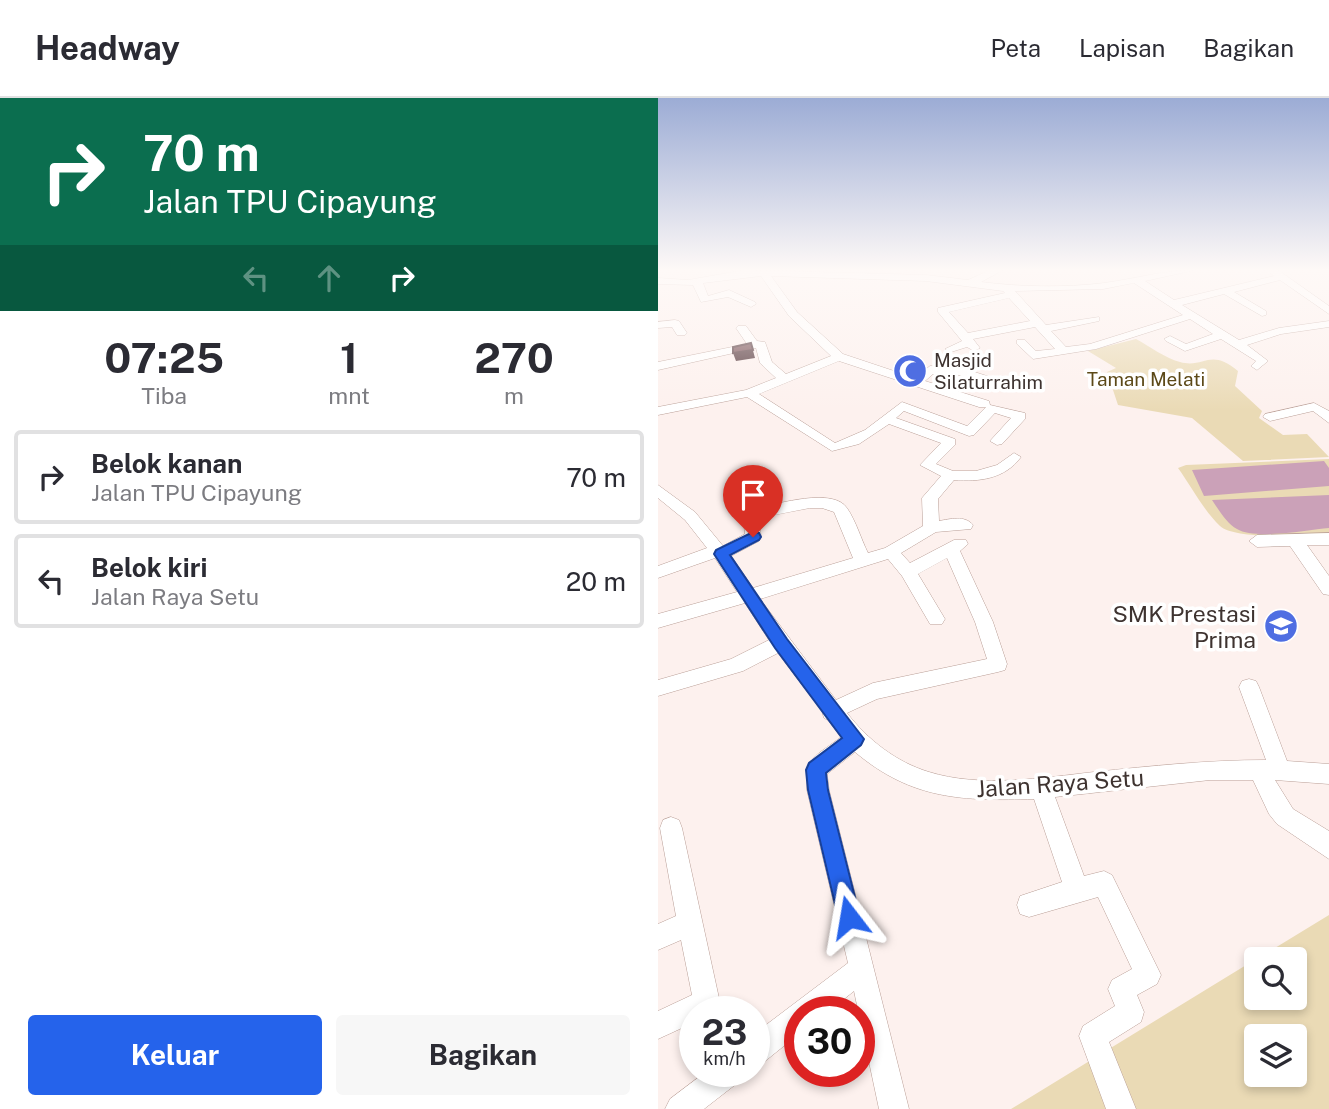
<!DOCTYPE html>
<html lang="id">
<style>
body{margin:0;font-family:"Public Sans",sans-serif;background:#f7f7f7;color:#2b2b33;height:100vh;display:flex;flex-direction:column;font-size:26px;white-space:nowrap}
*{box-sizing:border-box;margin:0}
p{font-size:23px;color:#7c7c81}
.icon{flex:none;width:38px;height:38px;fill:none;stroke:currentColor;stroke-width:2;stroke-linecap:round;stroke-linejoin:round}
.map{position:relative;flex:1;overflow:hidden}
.details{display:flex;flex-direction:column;background:#fff;width:658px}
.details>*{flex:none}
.top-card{background:#0b6e4f;color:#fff;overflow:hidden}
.controls{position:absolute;left:586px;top:849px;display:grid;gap:14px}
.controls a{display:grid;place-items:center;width:63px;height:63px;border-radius:7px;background:#fff;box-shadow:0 4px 10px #0003;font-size:35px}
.speed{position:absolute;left:21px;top:898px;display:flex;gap:14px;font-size:35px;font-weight:700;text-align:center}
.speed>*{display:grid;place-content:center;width:91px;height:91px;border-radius:50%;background:#fff;box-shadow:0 4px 10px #0003;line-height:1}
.speed small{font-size:18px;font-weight:400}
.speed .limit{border:10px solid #d22;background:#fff;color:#111}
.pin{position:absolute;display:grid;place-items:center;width:60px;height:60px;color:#fff;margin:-72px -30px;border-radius:50% 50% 50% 0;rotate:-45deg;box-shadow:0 0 7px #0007}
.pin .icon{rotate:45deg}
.me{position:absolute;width:77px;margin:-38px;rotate:346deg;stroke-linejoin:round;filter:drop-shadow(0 0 5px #0008)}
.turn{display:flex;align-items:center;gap:24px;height:147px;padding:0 28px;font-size:32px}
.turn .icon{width:91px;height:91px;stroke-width:2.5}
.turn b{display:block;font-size:49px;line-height:60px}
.lanes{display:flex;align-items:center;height:66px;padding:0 28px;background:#0003;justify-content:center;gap:35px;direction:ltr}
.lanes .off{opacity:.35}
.eta{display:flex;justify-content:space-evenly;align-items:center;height:119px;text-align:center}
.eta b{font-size:42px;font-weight:700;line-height:49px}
.primary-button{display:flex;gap:14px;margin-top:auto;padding:14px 28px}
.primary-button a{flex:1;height:80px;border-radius:7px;background:#2563eb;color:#fff;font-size:28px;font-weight:700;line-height:80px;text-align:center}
.primary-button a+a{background:#f7f7f7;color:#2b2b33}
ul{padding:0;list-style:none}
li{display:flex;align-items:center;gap:21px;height:94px;margin:0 14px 10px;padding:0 14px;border:4px solid #e1e1e2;border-radius:7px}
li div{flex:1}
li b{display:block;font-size:26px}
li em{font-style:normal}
header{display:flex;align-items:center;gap:42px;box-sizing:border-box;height:98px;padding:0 35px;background:#fff;border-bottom:2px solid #e1e1e2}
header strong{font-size:33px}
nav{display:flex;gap:38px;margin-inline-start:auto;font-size:24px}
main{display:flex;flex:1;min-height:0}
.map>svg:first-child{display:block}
</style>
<header>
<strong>Headway</strong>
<nav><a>Peta</a><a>Lapisan</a><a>Bagikan</a></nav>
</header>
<main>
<section class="details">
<div class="top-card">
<div class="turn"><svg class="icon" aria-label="right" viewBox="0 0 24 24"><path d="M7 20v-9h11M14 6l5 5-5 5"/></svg><div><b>70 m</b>Jalan TPU Cipayung</div></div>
<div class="lanes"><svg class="icon off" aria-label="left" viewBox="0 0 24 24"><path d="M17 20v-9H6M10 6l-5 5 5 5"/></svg><svg class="icon off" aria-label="ahead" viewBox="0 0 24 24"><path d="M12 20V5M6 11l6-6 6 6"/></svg><svg class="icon" aria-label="right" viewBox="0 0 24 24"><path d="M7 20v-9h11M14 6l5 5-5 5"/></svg></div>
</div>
<div class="eta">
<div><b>07:25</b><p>Tiba</p></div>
<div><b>1</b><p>mnt</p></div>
<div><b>270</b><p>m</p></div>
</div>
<ul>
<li><svg class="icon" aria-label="right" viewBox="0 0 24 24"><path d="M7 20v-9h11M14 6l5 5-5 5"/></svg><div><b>Belok kanan</b><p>Jalan TPU Cipayung</p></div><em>70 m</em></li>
<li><svg class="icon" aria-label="left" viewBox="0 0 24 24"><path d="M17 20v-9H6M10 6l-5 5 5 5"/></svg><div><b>Belok kiri</b><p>Jalan Raya Setu</p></div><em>20 m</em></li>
</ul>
<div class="primary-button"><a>Keluar</a><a>Bagikan</a></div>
</section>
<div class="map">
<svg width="671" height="1011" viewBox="0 0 671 1011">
<rect width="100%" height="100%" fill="#fdf1ee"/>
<path fill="#eadab5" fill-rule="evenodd" d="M478 241C491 248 507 260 522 264 546 271 552 249 580 273L577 288 604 313 601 320 625 337 649 336 671 359 585 363 534 320 460 307 449 274 458 270 430 253Z
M671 361V436C649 438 577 442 562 428 546 413 533 388 520 370L528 367Z
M671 817V1011H353L598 861V900H637V861H599ZM598 938H637V976H598Z"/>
<path fill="#cba1b8" d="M666 363 671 370V388L546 398 534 372Z
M671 397V430C649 432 597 442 579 431 568 425 561 412 554 402Z"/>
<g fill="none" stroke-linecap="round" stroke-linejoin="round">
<g stroke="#ba9f97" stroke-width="1">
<path id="minor" d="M87 172 268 177 310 182 332 172H345L323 184C363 189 406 190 446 185 477 181 506 172 537 172L487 183 516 202 616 178 609 172H620L671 208V216L622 182 576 194 608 213V217L604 218 566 196 524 207 581 242 621 230 671 223V229L623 236 589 247 610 263 599 272 593 268 598 263 563 241 527 253 508 243 506 241 512 238 528 246 555 236 532 221 438 251 375 261 359 246V242H367L378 253 397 251 377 229 315 241 322 250 316 253 309 249 293 254 287 251 304 243 280 214V210L347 195 345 193 268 183 113 178 139 214 185 256 257 280 272 268 301 269 363 289 357 293 300 277 275 276 267 283 331 303 332 307 367 315V321L344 346 339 347 332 343 353 320 337 315 316 337 311 338 246 313 238 320 297 341V347L278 366 295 373H318L339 367 356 355 363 359C347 381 321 384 296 382L280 401 281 423C292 421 307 417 315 427L313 431 278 434 243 455 252 465 296 442H308L310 446 302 453 335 524 349 566 347 572 340 574 219 601 189 615C210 642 238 664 271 674 322 690 384 680 436 674 494 668 550 662 608 662L581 589 584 583 591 581 598 583 601 589 629 663 671 666V686L617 682 635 711 671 733V761L619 726 611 716 595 682H552L397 699 426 778 446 773 454 777 503 877 499 886 479 897 486 914 483 924 451 944 478 1011H448L421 938 425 928 457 908 450 891 454 882 474 871 440 799 371 819 362 816 359 807 362 798 404 784 376 701C305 703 254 702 197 654L169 676 171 692 251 1011H221L196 893 170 914H142V935L106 964 96 968V936L190 865 149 692C146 658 159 658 183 639L170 622 166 620 164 613 120 555 85 573 0 598V582L73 561 111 542 87 505 0 530V516L79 494 57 460 0 480V468L49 450 27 422 0 400V387L37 414 65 448 87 436 83 402 86 398H96L100 410C120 406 175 389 189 410 198 423 203 441 210 455L227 450 265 428 264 400 283 378 262 367 283 345 231 326 201 346 174 353 89 299 0 317V309L88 292 118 280 102 265 98 250 0 272V264L89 246 78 230 80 228H88L99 243 107 244 114 264 128 276 173 258 131 218 103 178 45 185 50 198 71 192 97 204 98 206 93 209 70 199 43 204 35 187 0 186V180L30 182ZM476 185 525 217 432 246 408 249 393 233 441 223V219L388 227 357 193 445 191ZM351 200 372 223 310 235 291 214ZM181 263 321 309H328L309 328 244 304 207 332 177 345 101 296ZM152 410H164L176 414 195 460 95 490 73 458 101 443 103 439 101 420ZM289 460 317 524 329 561 215 585 178 602 102 501 230 461 244 478 272 526H284L287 521 260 476Z
M17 222 21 223 29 235 27 237H19L14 229 0 230V224Z
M656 305 671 313V325L655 313 612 323 605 319 607 316Z
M671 435V447H649L671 478V497L665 496 632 448 599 449 591 443 599 437Z
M13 719 21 722 24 730 64 914H37V924L0 941V913L34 897 23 842 0 852V826L18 818 2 730 5 722Z
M49 973H86L82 983 46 1011H7L12 1001Z"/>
</g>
<use href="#minor" fill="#fff" fill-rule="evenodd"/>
</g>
<path fill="#503237" d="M93 245 97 260 78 263 75 255Z"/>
<path fill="#72484e" stroke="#503237" stroke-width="2" d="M93 245 95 252 75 255V249Z"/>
<linearGradient id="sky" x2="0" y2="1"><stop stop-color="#9cacd5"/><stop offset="0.55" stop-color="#fef9f7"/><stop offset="1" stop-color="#fef9f7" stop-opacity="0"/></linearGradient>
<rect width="671" height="313" fill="url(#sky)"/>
<path fill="#2563eb" stroke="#184099" stroke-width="2" d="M95 434 101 435 103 439 101 442 72 457 129 541 206 641 203 647 168 675 170 692 202 819 199 827 191 830 183 827 180 819 150 692 148 672 151 665 184 640 117 550 56 456 58 452Z"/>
<defs>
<g id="mosque-disc" transform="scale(1.75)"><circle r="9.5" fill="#4f6ee2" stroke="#fff"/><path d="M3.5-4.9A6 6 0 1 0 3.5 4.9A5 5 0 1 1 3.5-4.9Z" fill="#fff"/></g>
<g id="school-disc" transform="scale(1.75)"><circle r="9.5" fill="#4f6ee2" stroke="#fff"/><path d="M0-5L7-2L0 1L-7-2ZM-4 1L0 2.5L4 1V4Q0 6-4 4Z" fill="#fff"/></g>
</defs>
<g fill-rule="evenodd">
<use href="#mosque-disc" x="252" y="273"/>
<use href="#school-disc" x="623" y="528"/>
</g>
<g text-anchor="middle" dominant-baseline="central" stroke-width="7" stroke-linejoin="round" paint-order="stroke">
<g font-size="19" fill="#3e3330" stroke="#fff" text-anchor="start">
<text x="276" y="262">Masjid<tspan x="276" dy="22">Silaturrahim</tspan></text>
</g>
<g font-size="19" fill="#5c4918" stroke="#fff">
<text x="488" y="281">Taman Melati</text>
</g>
<g font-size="23" fill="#3e3330" stroke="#fff" text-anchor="end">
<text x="598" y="515">SMK Prestasi<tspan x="598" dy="26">Prima</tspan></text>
</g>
<g font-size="23" fill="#3e3330" stroke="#fff">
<text transform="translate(402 685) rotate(-4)">Jalan Raya Setu</text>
</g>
</g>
</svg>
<div class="controls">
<a><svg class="icon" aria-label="search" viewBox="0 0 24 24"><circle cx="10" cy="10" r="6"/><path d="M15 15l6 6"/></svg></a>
<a><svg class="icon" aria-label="layers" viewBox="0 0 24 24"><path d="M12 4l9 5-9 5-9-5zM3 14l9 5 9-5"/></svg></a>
</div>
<div class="speed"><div>23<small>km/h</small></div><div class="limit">30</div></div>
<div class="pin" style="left:95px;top:439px;background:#d93025"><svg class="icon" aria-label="arrive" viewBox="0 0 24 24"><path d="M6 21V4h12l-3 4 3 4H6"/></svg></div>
<svg class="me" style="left:191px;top:819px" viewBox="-20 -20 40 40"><path d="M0-17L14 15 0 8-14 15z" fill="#2563eb" stroke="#fff" stroke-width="4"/></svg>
</div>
</main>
